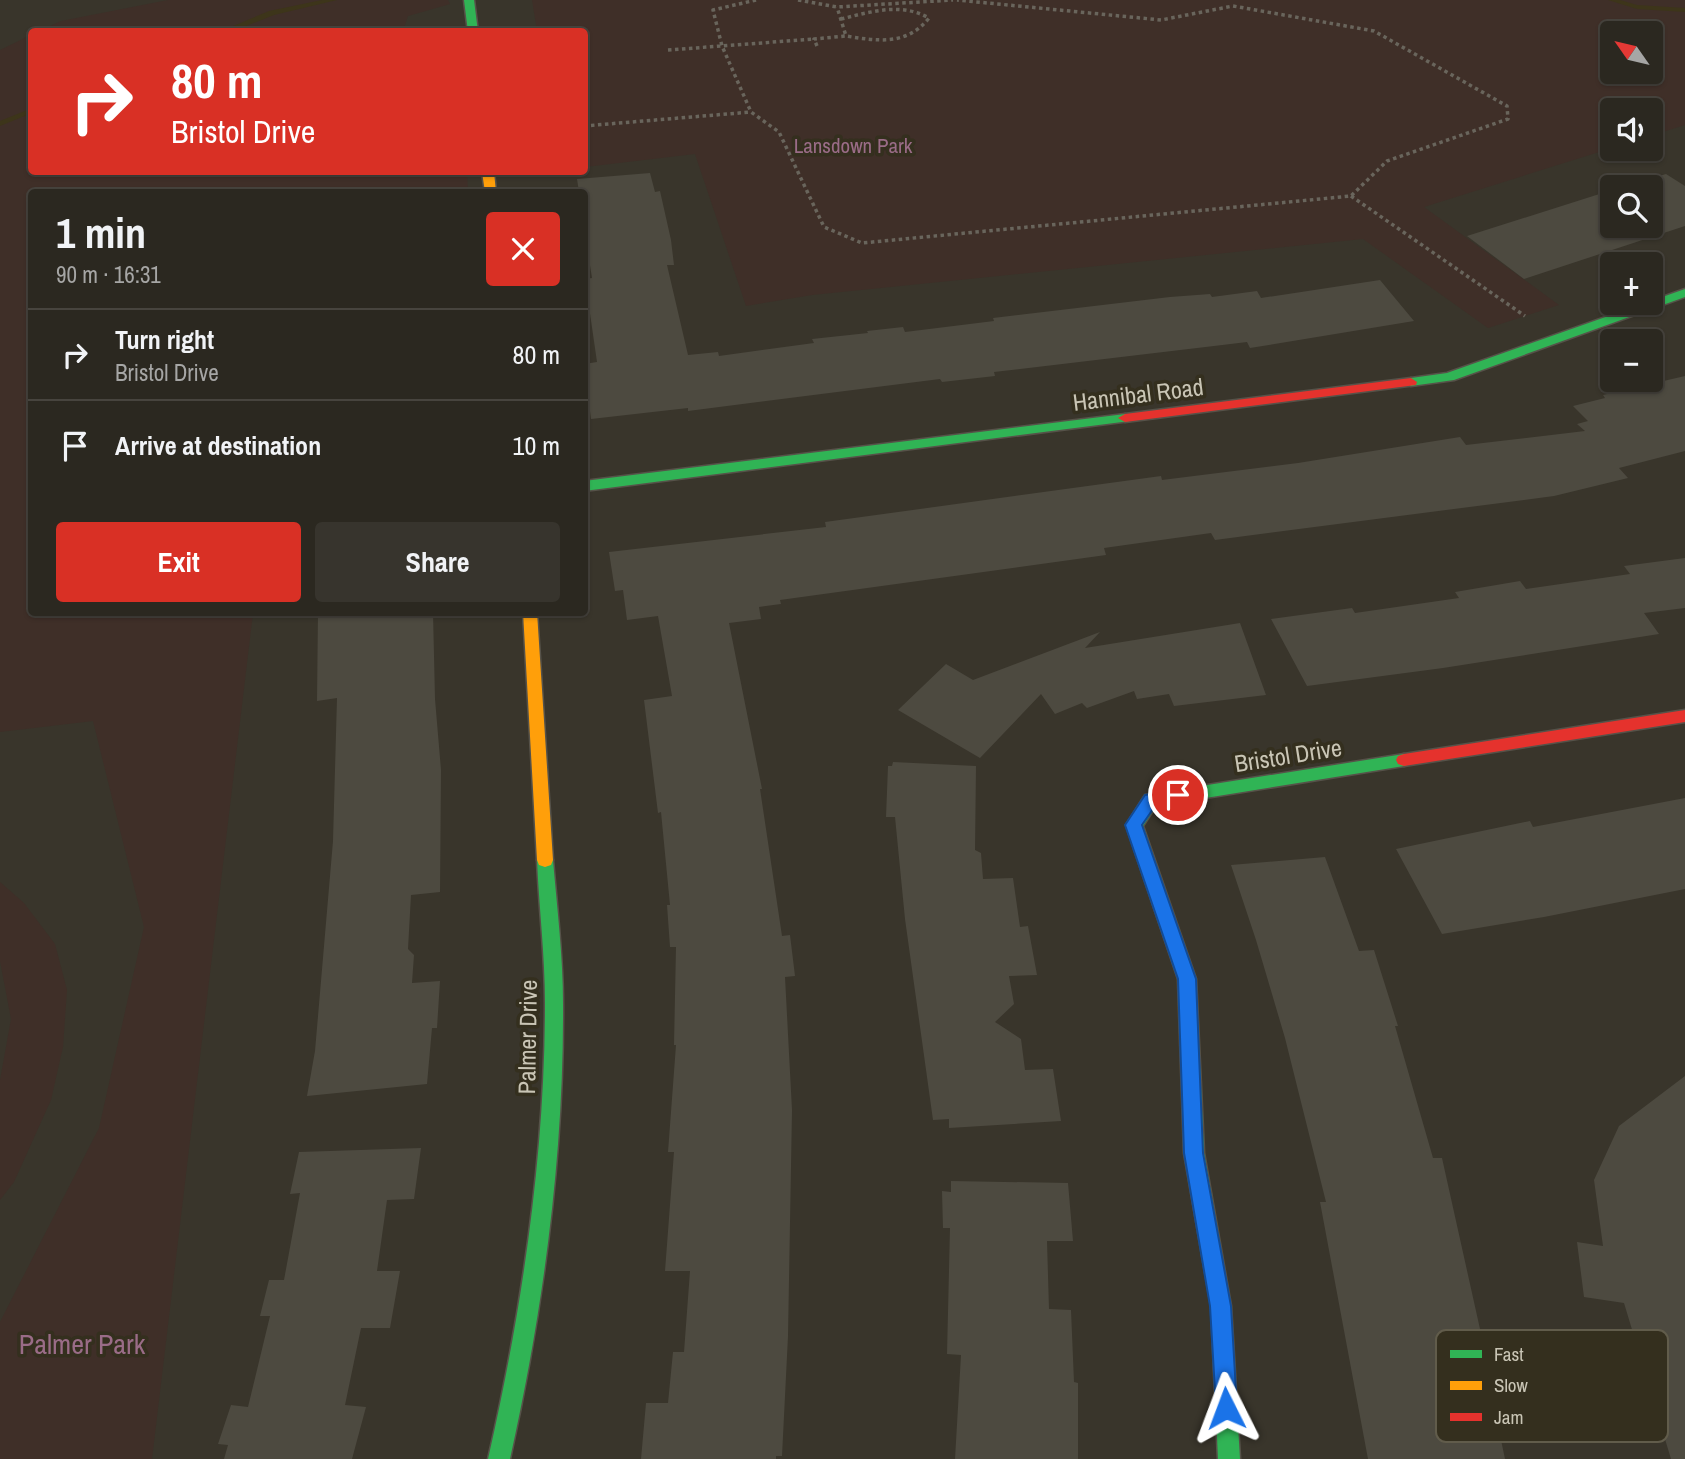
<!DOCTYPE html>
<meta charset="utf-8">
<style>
body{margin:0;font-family:"Archivo Narrow",sans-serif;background:#37342d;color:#f1f3f6;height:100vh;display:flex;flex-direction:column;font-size:26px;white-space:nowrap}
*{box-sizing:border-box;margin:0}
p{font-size:23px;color:#a6a6a5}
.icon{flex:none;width:38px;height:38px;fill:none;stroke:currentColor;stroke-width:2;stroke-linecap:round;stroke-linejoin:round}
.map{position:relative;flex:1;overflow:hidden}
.side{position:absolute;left:28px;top:189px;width:560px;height:427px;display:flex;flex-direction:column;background:#2b2820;border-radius:7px;box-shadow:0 2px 5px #0004,0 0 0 2px #47443e}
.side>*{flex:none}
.banner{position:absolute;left:28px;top:28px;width:560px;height:147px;border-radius:7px;box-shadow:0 2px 5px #0004,0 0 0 2px #47443e;background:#d93025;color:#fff;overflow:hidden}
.needle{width:46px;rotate:304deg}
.fabs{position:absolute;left:1600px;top:21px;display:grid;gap:14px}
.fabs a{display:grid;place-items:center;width:63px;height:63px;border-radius:7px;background:#2b2820;box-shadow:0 2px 5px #0004,0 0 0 2px #47443e;font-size:35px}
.pin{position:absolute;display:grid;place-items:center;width:60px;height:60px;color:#fff;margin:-30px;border:4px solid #fff;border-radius:50%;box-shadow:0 2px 7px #0007}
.me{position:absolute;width:77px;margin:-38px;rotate:357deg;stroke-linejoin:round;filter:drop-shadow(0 0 5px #0008)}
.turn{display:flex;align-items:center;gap:24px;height:147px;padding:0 28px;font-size:32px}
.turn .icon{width:91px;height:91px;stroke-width:2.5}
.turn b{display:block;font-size:49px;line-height:60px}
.round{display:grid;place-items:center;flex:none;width:74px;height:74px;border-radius:7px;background:#37342d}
.headline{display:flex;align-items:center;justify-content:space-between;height:119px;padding:0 28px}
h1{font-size:42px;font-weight:700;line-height:52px}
.button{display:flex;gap:14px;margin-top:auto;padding:14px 28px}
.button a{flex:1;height:80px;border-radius:7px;background:#d93025;color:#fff;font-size:28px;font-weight:700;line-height:80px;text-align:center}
.button a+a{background:#37342d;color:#f1f3f6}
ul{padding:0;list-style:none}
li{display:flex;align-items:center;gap:21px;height:91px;padding:0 28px;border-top:2px solid #47443e}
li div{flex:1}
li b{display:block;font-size:26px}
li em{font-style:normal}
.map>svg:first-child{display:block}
</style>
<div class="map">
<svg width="1685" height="1459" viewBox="0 0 1685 1459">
<rect width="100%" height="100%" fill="#39352b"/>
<path fill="#3f2f28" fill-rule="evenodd" d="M168 0H448L450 4 408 16 403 31H39L61 21Z
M532 0H1685V125L1650 136V110H1612V148L1424 207 1559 305 1488 328 1363 239 812 295 746 306 695 154 585 167 584 32 537 31ZM1612 33H1650V72H1612Z
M31 35 32 172H467L468 192H32V612L253 613 152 1459H0V1322L99 1128 144 927 93 721 0 732V50Z
M0 882 24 903 55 944 67 990 63 1047 51 1100 14 1182 0 1200V1080L11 1019 0 961Z"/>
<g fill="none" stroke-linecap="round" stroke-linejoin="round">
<path fill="#3d351a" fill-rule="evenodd" d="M322 0H337L274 15 231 32H219L269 11Z
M1608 0H1620L1637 5 1685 8V12L1637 9Z
M32 108V113L0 126V121Z"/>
</g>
<path fill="#4d4a40" d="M650 173 655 192 660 191 671 240 674 265H667L688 355 718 352 719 356 814 343 812 339 868 333 867 331 903 327 905 332 994 321 993 318 1170 297 1210 294 1212 297 1257 291 1261 298 1380 280 1414 321 1250 348 1247 342 1214 346 994 372 995 376 942 382 940 379 688 411V408L591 419 584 364 597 362 585 279 592 278 584 228V192H579L577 179Z
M1666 174 1685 186V226L1524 279 1467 236 1612 190V226H1650V187H1622Z
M1685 376V451L1619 468 1628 478 1554 496 1215 540 1211 533 1104 548 1106 555 780 600 781 604 759 607 761 619 729 623 762 789H760L782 936 790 935 795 976 785 977 792 1110 788 1336 782 1456H776V1459H641L646 1403H668L673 1352H684L690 1271H665L674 1152H668L676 1045H674L676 947H670L667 905H670L661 812 658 813 644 700 672 696 658 616 627 620 623 590 615 591 609 552 826 527 825 522 1161 476 1162 480 1298 463 1460 437 1466 445 1585 431 1577 424 1588 421 1573 406 1605 398 1603 395Z
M1685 558V608L1644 613 1659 634 1443 668 1307 686 1271 619 1352 608 1355 613 1459 598 1455 592 1520 581 1526 589 1630 574 1624 566Z
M318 612H433L435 699 441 770 440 892 411 895 408 949 414 955 412 983 440 981 437 1028H432L427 1084 307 1096 315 1051 333 841 337 698 317 701Z
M1240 623 1266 695 1174 706 1169 694 1137 699 1134 691 1087 708 1082 703 1055 714 1041 694 980 758 898 710 946 664 973 680 1100 632 1085 648Z
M893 762 976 766 975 850 981 853 983 879 1013 878 1020 927 1028 926 1037 975 1009 976 1014 1004 995 1022 1021 1039 1025 1070 1053 1069 1061 1121 949 1128V1119L933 1120 905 919 895 817H886L888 766H892Z
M1685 798V889L1544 917 1442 934 1396 849 1530 821 1533 827Z
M1325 857 1359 951 1374 950 1398 1026H1395L1433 1158H1442L1492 1383H1489L1505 1459H1368L1320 1202H1326L1285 1038 1256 940 1231 865Z
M1685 1076V1459H1671L1624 1303 1584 1297 1577 1242 1603 1246 1594 1180 1619 1126Z
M421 1148 414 1199 387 1200 377 1271H400L390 1328H361L345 1405 366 1407 352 1459H224L228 1445 218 1444 231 1405 248 1407 270 1316H260L269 1280H284L300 1193 290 1194 299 1152Z
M951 1181 1068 1183 1073 1241H1047L1049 1309 1071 1310 1074 1382 1078 1383V1459H955L961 1355 947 1354 950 1228H943L942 1191 951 1192Z"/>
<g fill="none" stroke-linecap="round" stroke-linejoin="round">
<g stroke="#565249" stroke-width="3">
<path id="fast" d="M464 0H474L478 32H468Z
M1685 289V297L1454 380 1411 386 1405 382 1411 378 1447 373Z
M1125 414 1132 418 1130 421 584 491V481Z
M1404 754 1410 756 1412 760 1410 764 1404 766 1156 806 1143 826 1196 979 1204 1153 1231 1306 1240 1459H1218L1211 1306 1184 1153 1178 979 1126 825 1145 795 1151 794Z
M545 853 551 855 553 860C557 908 563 956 563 1004 564 1157 543 1310 510 1459H488C522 1310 545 1156 545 1003 545 955 539 908 537 860L539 855Z"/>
</g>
<g stroke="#565249" stroke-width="3">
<path id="slow" d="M482 172H494L496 192H485Z
M523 612H537L553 860 551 865 545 867 539 865 537 860Z"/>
</g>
<g stroke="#565249" stroke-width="3">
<path id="jam" d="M1411 378 1417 382 1416 385 1125 422 1118 418 1125 414Z
M1685 710V722L1404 766 1398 764 1396 760 1398 756 1404 754Z"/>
</g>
<path stroke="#69655c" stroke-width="3.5" stroke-dasharray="3.5 3.5" stroke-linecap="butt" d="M756 0 713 10 722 46 751 112 779 132 824 227 862 243 1351 196 1387 161 1508 119 1507 106 1374 31 1233 6 1161 20 957 0
M798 0 837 7 953 0
M841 19C870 12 901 2 929 18 907 46 877 41 846 36
M817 46 814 39 846 36 837 7
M668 50 814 39
M584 126 751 112
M1351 196 1525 316"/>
<use href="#fast" fill="#30b455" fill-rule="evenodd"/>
<use href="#slow" fill="#ff9f0a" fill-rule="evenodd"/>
<use href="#jam" fill="#e5322d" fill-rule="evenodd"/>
</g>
<path fill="#1a73e8" stroke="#114b97" stroke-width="2" d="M1178 789 1184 791 1186 795 1184 800 1156 805 1142 825 1196 979 1203 1153 1231 1306 1237 1408 1234 1416 1226 1419 1219 1416 1216 1408 1210 1306 1184 1153 1178 979 1125 825 1145 795Z"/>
<g text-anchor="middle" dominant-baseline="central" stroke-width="7" stroke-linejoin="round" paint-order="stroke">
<g font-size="21" fill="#9a6c87" stroke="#342f1e">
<text x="853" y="145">Lansdown Park</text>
</g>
<g font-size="24" fill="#c9c5b5" stroke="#342f1e">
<text transform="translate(1138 394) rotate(-7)">Hannibal Road</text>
<text transform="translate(1288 755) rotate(-9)">Bristol Drive</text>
<text transform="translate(527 1037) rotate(-89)">Palmer Drive</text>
</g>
<g font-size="28" fill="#9a6c87" stroke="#342f1e">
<text x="82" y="1344">Palmer Park</text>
</g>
</g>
<rect x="1436" y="1330" width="232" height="112" rx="10" fill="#342f1e" stroke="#615c4b" stroke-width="2"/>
<rect x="1450" y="1350" width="32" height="8" fill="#30b455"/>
<rect x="1450" y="1381" width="32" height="9" fill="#ff9f0a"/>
<rect x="1450" y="1413" width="32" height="8" fill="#e5322d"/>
<g font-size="19" fill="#c9c5b5">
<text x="1494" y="1361">Fast</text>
<text x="1494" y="1392">Slow</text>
<text x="1494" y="1424">Jam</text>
</g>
</svg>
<div class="fabs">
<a><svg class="needle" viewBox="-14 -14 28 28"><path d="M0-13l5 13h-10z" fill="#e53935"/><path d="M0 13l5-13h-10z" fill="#a6a6a5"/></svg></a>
<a><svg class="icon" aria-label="sound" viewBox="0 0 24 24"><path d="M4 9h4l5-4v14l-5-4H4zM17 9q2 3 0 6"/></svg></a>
<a><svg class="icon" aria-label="search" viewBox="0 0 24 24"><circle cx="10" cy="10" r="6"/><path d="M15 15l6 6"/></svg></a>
<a>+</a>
<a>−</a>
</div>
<div class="pin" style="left:1178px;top:795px;background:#d93025"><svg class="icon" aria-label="arrive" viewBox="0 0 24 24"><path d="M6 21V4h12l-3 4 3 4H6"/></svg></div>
<svg class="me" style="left:1226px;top:1408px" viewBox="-20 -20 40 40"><path d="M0-17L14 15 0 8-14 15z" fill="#1a73e8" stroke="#fff" stroke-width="4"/></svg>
<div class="banner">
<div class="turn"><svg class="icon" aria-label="right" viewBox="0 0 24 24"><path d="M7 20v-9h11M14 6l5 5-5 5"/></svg><div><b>80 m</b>Bristol Drive</div></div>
</div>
<section class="side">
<div class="headline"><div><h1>1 min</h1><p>90 m · 16:31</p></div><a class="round" style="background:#d93025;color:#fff"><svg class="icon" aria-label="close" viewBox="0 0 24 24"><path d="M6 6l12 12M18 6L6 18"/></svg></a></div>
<ul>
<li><svg class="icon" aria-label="right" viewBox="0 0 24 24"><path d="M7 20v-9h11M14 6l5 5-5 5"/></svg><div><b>Turn right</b><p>Bristol Drive</p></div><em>80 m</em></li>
<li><svg class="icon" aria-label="arrive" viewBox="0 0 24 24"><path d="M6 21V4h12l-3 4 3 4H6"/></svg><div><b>Arrive at destination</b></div><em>10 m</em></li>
</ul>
<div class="button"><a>Exit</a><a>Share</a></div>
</section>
</div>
